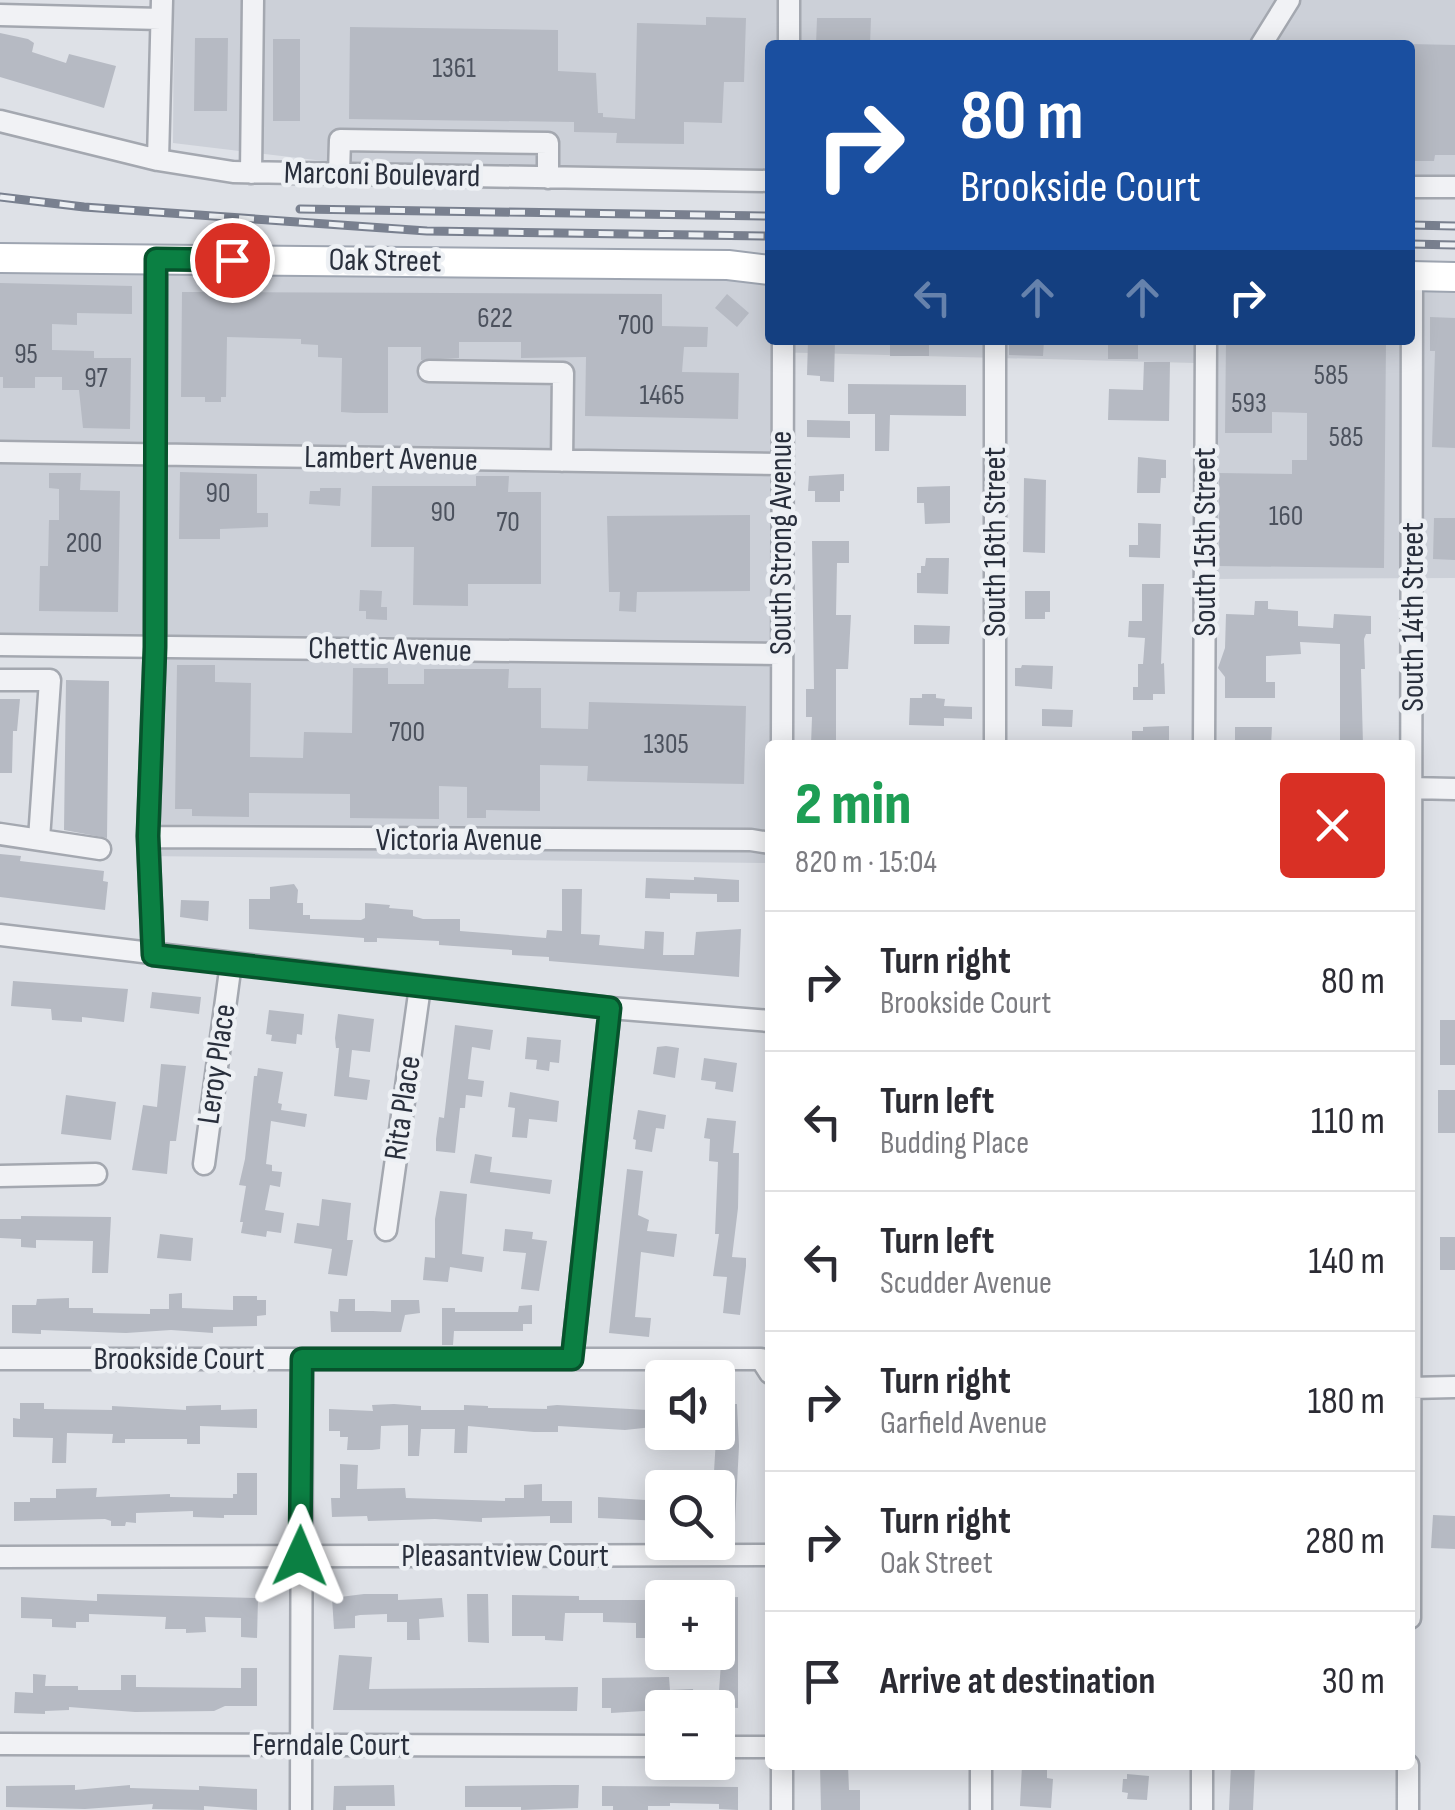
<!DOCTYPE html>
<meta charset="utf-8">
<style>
body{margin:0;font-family:"Sofia Sans Condensed",sans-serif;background:#f2f2f3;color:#2b2b33;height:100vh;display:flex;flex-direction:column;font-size:38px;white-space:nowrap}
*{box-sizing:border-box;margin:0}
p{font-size:32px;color:#7c7c81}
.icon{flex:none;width:55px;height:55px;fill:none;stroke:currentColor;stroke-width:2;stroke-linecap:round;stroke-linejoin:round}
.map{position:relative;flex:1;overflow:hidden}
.details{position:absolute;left:765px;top:740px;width:650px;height:1030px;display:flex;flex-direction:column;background:#fff;border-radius:10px;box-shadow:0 5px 25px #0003}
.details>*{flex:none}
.banner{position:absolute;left:765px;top:40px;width:650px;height:305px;border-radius:10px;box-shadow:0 5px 25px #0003;background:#1a4fa0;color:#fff;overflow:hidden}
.buttons{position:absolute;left:645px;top:1360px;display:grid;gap:20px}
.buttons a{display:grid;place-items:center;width:90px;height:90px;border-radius:10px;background:#fff;box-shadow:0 5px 25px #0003;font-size:50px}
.pin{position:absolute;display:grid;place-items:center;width:85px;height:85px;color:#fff;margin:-42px;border:5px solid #fff;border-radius:50%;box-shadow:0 2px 10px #0007}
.me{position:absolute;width:110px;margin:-55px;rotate:1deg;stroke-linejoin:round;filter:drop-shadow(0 0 8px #0008)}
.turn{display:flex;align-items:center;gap:35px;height:210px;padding:0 30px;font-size:45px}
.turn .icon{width:130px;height:130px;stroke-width:2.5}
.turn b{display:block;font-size:70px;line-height:85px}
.lanes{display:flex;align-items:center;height:95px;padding:0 30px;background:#0003;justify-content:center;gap:50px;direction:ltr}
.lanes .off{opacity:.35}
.round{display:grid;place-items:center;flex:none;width:105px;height:105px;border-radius:10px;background:#f2f2f3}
.overview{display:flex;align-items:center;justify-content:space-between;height:170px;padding:0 30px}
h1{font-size:60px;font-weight:800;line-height:75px;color:#1e9e55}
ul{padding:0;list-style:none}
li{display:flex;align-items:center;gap:30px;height:140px;padding:0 30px;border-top:2px solid #e1e1e2}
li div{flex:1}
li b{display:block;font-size:38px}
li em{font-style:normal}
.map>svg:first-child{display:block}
</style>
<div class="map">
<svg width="1455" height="1810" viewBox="0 0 1455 1810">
<rect width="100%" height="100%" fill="#dee1e7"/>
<path fill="#ccd0d8" d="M174 0H1455V181L1410 180V45H770V172L324 161 173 143Z
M0 257 770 258V340H1410V274L1455 275V578L1193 579 1194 363 771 352 770 863 142 856V638L0 635Z"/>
<path fill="#b6bac3" d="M706 17 746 18 744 82H724L722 123 684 122V144L616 143 617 133 574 132V122L349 119 350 27 558 30V71L596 73 598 113H603V117L635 119 637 23 706 25Z
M817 18H871L870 45H816Z
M0 33 28 39 34 43 32 52 66 63 69 54 116 66 104 108 0 77Z
M195 38H228L227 111H194Z
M273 39H300V121H273Z
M1410 44 1455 45V155H1435L1434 161H1410Z
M0 283 132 286V314L77 313V325L52 324V350L94 351V358H131L130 429 83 428 79 390H62V377H35V388H3V377H0Z
M182 292 662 294V326L708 327 707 347H684L682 372 739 373 738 419 585 416 586 357 521 358V342H459V358L421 360V347H388V413H355L341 412 342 358 318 357V345L301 344V339L227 337 226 397H221V402H205V397H181Z
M727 294 749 313 737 327 715 308Z
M1430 317 1455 318V448L1432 447 1435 351H1430Z
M808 340H835L834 382 820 381V376L807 375Z
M890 340H929V356H890Z
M1009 340H1044L1043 356 1009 355Z
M1108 340H1138V359H1108Z
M1226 340H1386L1384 568 1219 566V473L1292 474V460H1307V413L1272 412V433H1225Z
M1144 362H1170L1169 421 1108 420 1109 389 1143 390Z
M848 384 966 385V416L890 415 889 451H875V414H848Z
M807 420 850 421V438L807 437Z
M1138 457 1166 460V478H1161L1160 493H1137Z
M180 472 257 474V513H268V527L220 529V539H179Z
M49 473H81L80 490 120 491 118 612 39 611 40 566H48L49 520H59V489L49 488Z
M844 474V491H840V502H815V491H808L809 476Z
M476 476H509L508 492H541V584H468V606L413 605 414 547H371L372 486H476Z
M1024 478 1046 480 1045 553 1023 552Z
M950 486V523L925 524 924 503H917V487Z
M320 488H341L340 506 309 504 310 491H320Z
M750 515V591L637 592 636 612 619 611 620 592H609L607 516Z
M1434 518H1455V560L1433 559Z
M1138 523 1161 524 1160 558 1129 557V545H1138Z
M812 541H849V563H837L836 615H851L848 669H836V745H811L812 717H806V689H814Z
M926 558H949L948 594 917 593V573H921V566H925Z
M1142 584H1164L1161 664 1164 663 1165 694H1153V700H1133V687H1138V664H1143L1145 638 1128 637 1129 621H1142Z
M360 590 382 591 381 607H387V620L366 619V611H359Z
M1025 591H1050V612H1045V619H1025Z
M1255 601H1268V609L1298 611V626L1333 628 1334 614 1371 616V634H1366L1364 639 1365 669H1361L1363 745H1340V644L1300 642 1301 654 1266 656V682H1275V698H1225V677L1218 668 1225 648 1226 614 1254 615Z
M914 625 950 626 949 644H914Z
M177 665H215V682L251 683 250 757 303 758 304 732 352 733 353 668H388V684H424V669H509L508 688H541V728L588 729 589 702 746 706 744 784 587 781 588 766 540 765V811L486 810V818H467V787L439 786V819L350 818V794L249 793V817L192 816V809H175Z
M1022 665 1053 666 1052 689 1015 686V668H1021Z
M66 680 109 681 107 838 64 830Z
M922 694H936V698L945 699 944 706 972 707V719L944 718V726L909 725 910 698H922Z
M0 699H20L17 731H13L12 773H0Z
M1042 709 1073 710 1072 727 1042 726Z
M1169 726V745H1132V731H1143V727Z
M1235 727H1272L1271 745H1235Z
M0 854 21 856 20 861 104 871 103 881 108 882 105 910 0 897Z
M694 877 739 880V902H717V894L670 893V899L645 898 646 878 694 880Z
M294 884 298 890 297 903H303V915H310V919L361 920 365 918V903L390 905 389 908 413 910V916L423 919H460V931L546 938 547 930 562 931V889H582L581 934 600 935 599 945 644 949 645 931 664 932 663 955H694L696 932 741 929 739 977 549 961V957L512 955V950L439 945V941L377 938V942H364V938L249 929V899H270V887Z
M181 900 209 901 208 921 180 917Z
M13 981 128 989 124 1022 82 1017V1022L52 1020 51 1009 11 1006Z
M152 992 201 997 199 1014 150 1008Z
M269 1010 304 1014 302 1035 297 1034 296 1044 271 1041 272 1035 266 1034Z
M338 1014 374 1019 370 1052 352 1050 349 1077 370 1080 367 1100 334 1096 339 1048H336L335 1038Z
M1440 1020H1455V1065H1440Z
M455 1025 493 1030 490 1050 472 1047 468 1079 484 1081 482 1097 466 1095 465 1108H460L455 1153 436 1151V1139L439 1117 444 1118Z
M527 1037 561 1040 559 1063 550 1062 549 1071 536 1069 537 1060 525 1059Z
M666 1046 679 1048 675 1078 653 1074 657 1047Z
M704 1058 737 1063 733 1092 715 1089 716 1082 701 1080Z
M161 1064 186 1066 176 1141H170L167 1174 132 1170 143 1105 157 1107Z
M258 1068 283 1072 278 1103 282 1104 281 1110 307 1114 305 1127 271 1121 266 1164 272 1165V1171L282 1172 280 1187 270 1185 265 1210 284 1213 281 1233 267 1231 266 1237 241 1233 243 1222H240L246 1186 239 1185 245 1159 254 1076H257Z
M1438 1090H1455V1133H1438Z
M510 1092 559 1101 557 1122 529 1119 527 1138 512 1137 515 1108 508 1107Z
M66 1095 116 1102 111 1140 61 1134Z
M638 1110 666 1115 664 1129 656 1128 652 1152 635 1149 636 1140 633 1139Z
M707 1118 736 1121 733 1153H739L738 1208 732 1257 746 1258V1266L740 1315 723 1313 727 1277 713 1276 719 1234H715L718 1162 709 1161 710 1139 704 1138Z
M475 1154 492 1157 490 1172 552 1180 550 1194 470 1183Z
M627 1169 643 1171 638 1215 649 1220 647 1231 677 1234 674 1257 641 1252 635 1317 651 1318 649 1337 609 1333Z
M440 1191 467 1194 462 1254 484 1257 482 1272 450 1267 448 1282 423 1280 425 1257 435 1258V1219Z
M322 1199 351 1203 347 1240H353L347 1276 328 1274 332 1249 294 1243 297 1223 319 1226Z
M21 1216 111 1217 108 1273H92L93 1241 36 1240V1248L21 1247V1239L0 1238V1219H21Z
M505 1229 533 1232 532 1239 547 1241 539 1291 521 1289 526 1253 503 1251Z
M160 1234 193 1238 191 1261 157 1258Z
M1440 1237H1455V1270H1440Z
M182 1293V1308L233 1310V1296H257V1300H266V1315L257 1316V1326L213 1327V1333L171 1330 126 1333 41 1330V1334L12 1333V1305H36L37 1299 69 1298V1308H93V1313L150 1314V1309H169V1294Z
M339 1299H355V1311H373L391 1312V1300H419L420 1313 405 1315 401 1332H331L330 1311 338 1312Z
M532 1305V1324H523V1331H454L453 1345H442V1308H455V1312H518L519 1306Z
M20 1403H44V1409L112 1410V1406L186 1410V1406L221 1405V1410L257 1409V1428L200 1426V1444H187V1439H125V1443H112L113 1434 67 1433 66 1463H52L53 1438 13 1437V1418L20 1419Z
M394 1404 421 1406V1410H464V1405L488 1406V1408L547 1409V1406L557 1405 648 1410V1407L662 1406V1426L625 1430 558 1426V1432H534L468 1426 467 1453H454L455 1429H421L419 1456H408V1425L381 1426 380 1449 372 1450H347L348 1437H340V1431H329V1409L373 1411 372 1405Z
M718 1404H737L739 1446 735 1523H718L722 1473 714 1472Z
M340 1464 358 1465 357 1489 405 1488 406 1498 505 1501V1498H524V1485L542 1484V1501H572V1523H550V1516L482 1518V1522L435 1519 368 1521 367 1516 332 1517 331 1498H340Z
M237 1473H257V1515H224V1518L193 1517V1511L136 1513V1523L126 1522 125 1526H111V1521L105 1519 14 1521V1502H30V1498H56V1489L97 1488 96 1497 170 1494V1497L233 1498V1494H237Z
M598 1497 662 1501V1521L598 1518Z
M1433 1515 1455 1516V1549L1431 1548Z
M97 1594 258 1598 257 1638 241 1637V1618L205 1617 206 1632 186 1633V1629H165L166 1617 89 1614V1622H76V1628L52 1627V1619L21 1618V1597L97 1601Z
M364 1594H398V1600L442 1598 444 1617 419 1619 420 1640H407V1622H387V1614L360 1615 355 1616V1628L334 1629 332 1598Z
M467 1594H488L489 1643 468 1642Z
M512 1595 579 1596V1600H649V1596H662V1617H657V1638H636V1623L603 1622V1613H565L563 1641 545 1640V1636H512Z
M738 1597V1708L721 1707 718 1705 721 1663 718 1652V1598Z
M339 1655 372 1657 369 1689 578 1687 577 1711 333 1710Z
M241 1668H257V1706H225L214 1711 135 1712 69 1707V1710L45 1711V1714L14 1713 15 1692 33 1693V1674L46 1675 45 1686H78V1690H121V1675H136V1687L241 1688Z
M669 1677 670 1690 693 1689 694 1708 611 1713V1708H602V1678Z
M820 1765H848L849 1790H860V1810H821Z
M1022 1765H1047V1778L1053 1779 1051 1808 1020 1806Z
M1231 1765H1255L1253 1810H1229Z
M1127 1774 1149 1776 1147 1800 1127 1799 1128 1793 1122 1792 1123 1779H1127Z
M75 1785V1790L130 1785V1788L199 1790V1786L257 1789V1810L204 1806V1810L152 1809 153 1804 85 1809 6 1807V1786Z
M394 1785 395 1806H346V1810H333L334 1786Z
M556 1785H579L578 1808 521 1810V1807H465V1786Z
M602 1786 738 1787V1810L719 1809V1804L670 1803V1806H648V1810H613V1806H602Z"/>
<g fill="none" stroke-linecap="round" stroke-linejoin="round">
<g stroke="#a4a8b0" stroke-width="25">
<path id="minor" d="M0 15 161 19
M789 45V0
M1261 45 1289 0
M0 121 158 160 233 172 770 181
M158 160 162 0
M251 173 253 0
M339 173 340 140 548 143V178
M1410 187H1455
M429 371 563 373 562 461
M0 452 781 464
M0 645 781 654
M0 680H50L39 839
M782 745 783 340
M995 745V340
M1204 745 1206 340
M1410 788 1455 789
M0 834 100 849
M148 837 751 840 770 843
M0 935 610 1008 770 1021
M153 955 148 837 155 647 156 259
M204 1164 231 963
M0 1176 96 1174
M386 1230 420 987
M0 1359H761L770 1373
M572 1359 610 1008
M1410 1388 1455 1387
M0 1557 770 1555
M1410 1618 1412 276
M0 1744 662 1746
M718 1747H770
M782 1765V1810
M981 1765V1810
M1202 1765V1810
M301 1810 302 1359
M1408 1810V1765"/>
</g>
<g stroke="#9ea5b1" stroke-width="32">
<path id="major" d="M0 258 728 265 770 270
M1410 276 1455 277"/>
</g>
<use href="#minor" stroke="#f1f2f5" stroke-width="20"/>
<use href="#major" stroke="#fff" stroke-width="28"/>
<g stroke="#79808f" stroke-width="9">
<path id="rail" d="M0 197 84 207 427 231 770 236
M300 209 770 216
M1410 225 1455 226
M1410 244 1455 245"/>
</g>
<use href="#rail" stroke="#edf0f4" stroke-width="5" stroke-dasharray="15" stroke-linecap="butt"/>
</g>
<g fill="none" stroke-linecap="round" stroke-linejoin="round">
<g stroke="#07532c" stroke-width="25">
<path id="route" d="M232 260 156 259 155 647 148 836 153 955 610 1008 572 1359H302L300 1556"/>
</g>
<use href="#route" stroke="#0b8043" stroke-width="18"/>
</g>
<g text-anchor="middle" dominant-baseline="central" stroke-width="9" stroke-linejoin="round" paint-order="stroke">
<g font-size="28" fill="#4c525e">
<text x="454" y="68">1361</text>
<text x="495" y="318">622</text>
<text x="636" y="325">700</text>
<text x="26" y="354">95</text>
<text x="1331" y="375">585</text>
<text x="96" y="378">97</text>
<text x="662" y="395">1465</text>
<text x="1249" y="403">593</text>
<text x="1346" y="437">585</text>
<text x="218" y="493">90</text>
<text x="443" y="512">90</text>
<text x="1286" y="516">160</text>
<text x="508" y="522">70</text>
<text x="84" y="543">200</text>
<text x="407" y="732">700</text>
<text x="666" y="744">1305</text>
</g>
<g font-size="32" fill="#292f3c" stroke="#edf0f4">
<text transform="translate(382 175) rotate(1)">Marconi Boulevard</text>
<text transform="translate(385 261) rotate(1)">Oak Street</text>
<text transform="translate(391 459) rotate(1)">Lambert Avenue</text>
<text transform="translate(995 542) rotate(-90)">South 16th Street</text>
<text transform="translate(1205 542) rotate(-90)">South 15th Street</text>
<text transform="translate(781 543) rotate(-90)">South Strong Avenue</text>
<text transform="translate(1413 617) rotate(-90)">South 14th Street</text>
<text transform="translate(390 650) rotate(1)">Chettic Avenue</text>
<text x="459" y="840">Victoria Avenue</text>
<text transform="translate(217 1064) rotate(-82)">Leroy Place</text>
<text transform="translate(403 1108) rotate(-82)">Rita Place</text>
<text x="179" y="1359">Brookside Court</text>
<text x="505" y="1556">Pleasantview Court</text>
<text x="331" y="1745">Ferndale Court</text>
</g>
</g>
</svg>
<div class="buttons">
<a><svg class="icon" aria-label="sound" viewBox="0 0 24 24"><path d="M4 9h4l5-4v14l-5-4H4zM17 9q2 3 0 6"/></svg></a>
<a><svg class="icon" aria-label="search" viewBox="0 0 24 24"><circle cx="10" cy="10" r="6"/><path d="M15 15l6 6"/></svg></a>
<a>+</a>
<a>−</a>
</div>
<div class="pin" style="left:232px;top:260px;background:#d93025"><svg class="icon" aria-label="arrive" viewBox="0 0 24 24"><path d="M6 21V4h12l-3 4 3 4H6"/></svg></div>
<svg class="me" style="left:300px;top:1556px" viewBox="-20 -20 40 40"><path d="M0-17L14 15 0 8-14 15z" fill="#0b8043" stroke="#fff" stroke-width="4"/></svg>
<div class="banner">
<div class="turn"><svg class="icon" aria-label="right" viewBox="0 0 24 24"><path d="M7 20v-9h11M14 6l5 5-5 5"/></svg><div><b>80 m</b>Brookside Court</div></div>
<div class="lanes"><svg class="icon off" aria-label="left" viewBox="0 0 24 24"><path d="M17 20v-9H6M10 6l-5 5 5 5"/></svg><svg class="icon off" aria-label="ahead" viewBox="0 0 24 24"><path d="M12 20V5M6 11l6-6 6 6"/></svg><svg class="icon off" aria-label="ahead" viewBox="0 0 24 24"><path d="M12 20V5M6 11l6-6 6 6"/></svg><svg class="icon" aria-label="right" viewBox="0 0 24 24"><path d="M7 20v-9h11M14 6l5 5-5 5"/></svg></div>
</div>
<section class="details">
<div class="overview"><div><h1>2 min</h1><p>820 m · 15:04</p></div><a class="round" style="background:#d93025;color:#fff"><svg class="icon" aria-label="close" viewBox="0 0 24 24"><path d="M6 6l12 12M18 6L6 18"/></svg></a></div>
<ul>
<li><svg class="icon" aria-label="right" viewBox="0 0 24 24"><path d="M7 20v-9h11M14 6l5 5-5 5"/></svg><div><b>Turn right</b><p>Brookside Court</p></div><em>80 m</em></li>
<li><svg class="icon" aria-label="left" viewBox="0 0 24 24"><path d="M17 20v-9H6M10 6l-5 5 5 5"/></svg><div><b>Turn left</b><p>Budding Place</p></div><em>110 m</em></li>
<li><svg class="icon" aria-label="left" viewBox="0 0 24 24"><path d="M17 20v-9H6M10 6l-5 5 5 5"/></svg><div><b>Turn left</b><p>Scudder Avenue</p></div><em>140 m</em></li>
<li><svg class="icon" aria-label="right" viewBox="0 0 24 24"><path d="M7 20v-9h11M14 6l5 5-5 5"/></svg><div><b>Turn right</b><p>Garfield Avenue</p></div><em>180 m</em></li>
<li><svg class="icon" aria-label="right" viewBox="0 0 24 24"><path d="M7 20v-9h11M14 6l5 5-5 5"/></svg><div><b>Turn right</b><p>Oak Street</p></div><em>280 m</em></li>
<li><svg class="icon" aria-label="arrive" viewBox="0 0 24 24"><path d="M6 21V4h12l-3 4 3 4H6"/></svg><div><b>Arrive at destination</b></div><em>30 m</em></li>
</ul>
</section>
</div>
